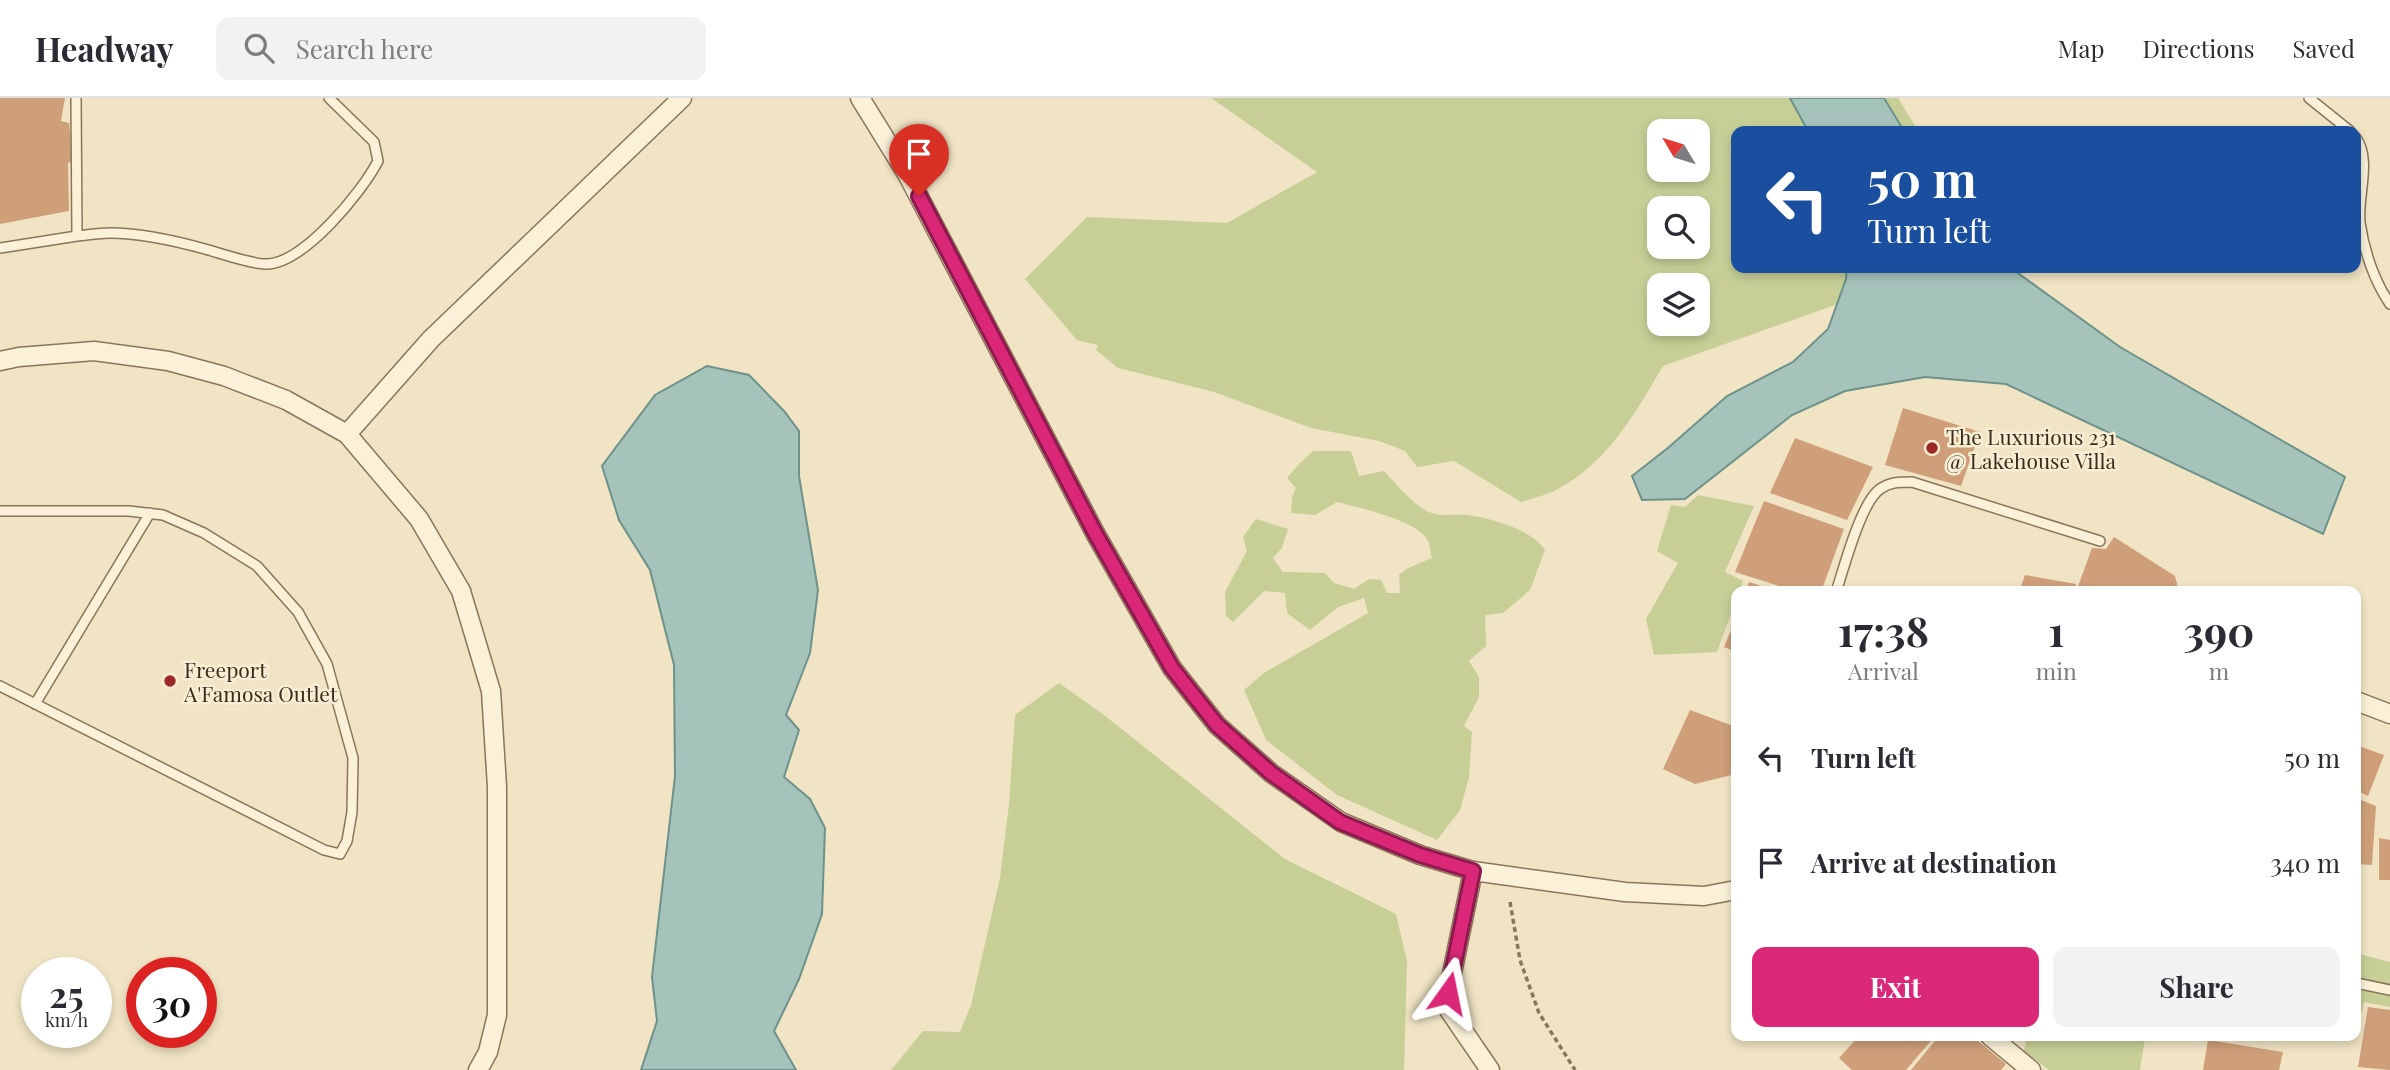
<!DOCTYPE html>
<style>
body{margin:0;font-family:"Playfair Display",serif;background:#f2f2f3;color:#2b2b33;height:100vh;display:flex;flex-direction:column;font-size:26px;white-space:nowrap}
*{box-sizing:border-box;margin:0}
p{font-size:23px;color:#7c7c81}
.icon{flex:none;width:38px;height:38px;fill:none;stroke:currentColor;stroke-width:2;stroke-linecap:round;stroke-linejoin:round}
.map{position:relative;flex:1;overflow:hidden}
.details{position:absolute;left:1731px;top:488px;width:630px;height:455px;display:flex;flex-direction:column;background:#fff;border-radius:14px;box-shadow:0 4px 10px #0003}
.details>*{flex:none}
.guide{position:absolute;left:1731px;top:28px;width:630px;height:147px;border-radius:14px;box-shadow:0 4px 10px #0003;background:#1a4fa0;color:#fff;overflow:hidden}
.needle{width:46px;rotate:308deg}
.buttons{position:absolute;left:1647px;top:21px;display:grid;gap:14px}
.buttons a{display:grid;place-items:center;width:63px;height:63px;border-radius:14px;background:#fff;box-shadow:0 4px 10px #0003;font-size:35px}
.speed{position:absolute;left:21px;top:859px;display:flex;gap:14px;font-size:35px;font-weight:700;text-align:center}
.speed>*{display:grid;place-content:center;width:91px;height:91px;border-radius:50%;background:#fff;box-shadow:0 4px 10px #0003;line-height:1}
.speed small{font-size:18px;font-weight:400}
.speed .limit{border:10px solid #d22;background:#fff;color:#111}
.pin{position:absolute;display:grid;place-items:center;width:60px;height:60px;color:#fff;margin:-72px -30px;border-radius:50% 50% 50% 0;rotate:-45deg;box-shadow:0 0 7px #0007}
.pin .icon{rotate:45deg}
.me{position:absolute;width:77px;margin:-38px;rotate:12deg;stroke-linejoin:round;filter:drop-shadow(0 0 5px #0008)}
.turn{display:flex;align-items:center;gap:24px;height:147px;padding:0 21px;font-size:32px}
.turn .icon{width:91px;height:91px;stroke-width:2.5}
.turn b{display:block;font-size:49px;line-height:60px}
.eta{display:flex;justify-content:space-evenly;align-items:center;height:119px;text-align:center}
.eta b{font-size:42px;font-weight:700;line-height:49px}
.cta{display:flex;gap:14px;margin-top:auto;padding:14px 21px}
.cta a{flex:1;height:80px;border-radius:14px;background:#db2777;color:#fff;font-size:28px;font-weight:700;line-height:80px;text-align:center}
.cta a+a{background:#f2f2f3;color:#2b2b33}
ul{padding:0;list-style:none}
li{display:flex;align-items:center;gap:21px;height:105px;padding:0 21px}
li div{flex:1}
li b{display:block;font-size:26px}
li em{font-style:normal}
header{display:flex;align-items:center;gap:42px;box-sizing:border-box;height:98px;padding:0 35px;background:#fff;border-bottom:2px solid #e1e1e2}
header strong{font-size:33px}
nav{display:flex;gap:38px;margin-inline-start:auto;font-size:24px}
.search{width:490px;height:63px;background:#f2f2f3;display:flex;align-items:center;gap:18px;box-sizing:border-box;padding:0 24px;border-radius:14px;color:#7c7c81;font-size:26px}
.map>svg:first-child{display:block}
</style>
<header>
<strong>Headway</strong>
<div class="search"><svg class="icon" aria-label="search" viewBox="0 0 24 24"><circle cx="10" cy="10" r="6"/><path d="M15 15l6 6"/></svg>Search here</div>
<nav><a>Map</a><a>Directions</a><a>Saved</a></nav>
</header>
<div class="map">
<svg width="2390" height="972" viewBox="0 0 2390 972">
<rect width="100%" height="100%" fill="#f0e4c4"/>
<path fill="#c7cf97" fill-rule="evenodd" d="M1211 0H1898L1918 33H1736V170H1888L1835 207 1663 268C1634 317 1606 368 1552 394 1542 398 1531 401 1521 404L1454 363 1417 369 1405 353 1379 343 1311 330 1214 294 1118 270 1096 252 1098 247 1077 242 1025 181 1087 119 1227 125 1317 74ZM1659 33H1698V72H1659ZM1659 110H1698V149H1659ZM1659 187H1698V226H1659Z
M1313 353H1351L1359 378 1384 373C1397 387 1412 406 1429 414 1439 419 1456 416 1467 417 1491 420 1533 432 1545 452L1530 492 1503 515 1485 517 1486 548 1469 563 1479 579V599L1464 628 1472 634 1469 680 1460 712 1437 742 1337 697 1266 642 1244 592 1264 575 1368 515 1364 500 1338 509 1310 532 1287 515 1285 495 1264 493 1233 524 1226 518 1225 494 1247 453 1243 439 1256 421 1288 431 1282 450 1273 460 1283 474 1325 475 1334 485 1354 491 1369 481 1381 482 1387 495H1400L1399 477 1408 470 1432 460C1430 455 1430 448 1428 443 1418 422 1359 410 1337 404L1315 417 1291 415 1292 399 1296 390 1287 380 1300 365Z
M1698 397 1754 408 1725 474 1743 483 1739 493 1736 494V502L1717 554 1654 557 1646 521 1678 465 1657 453 1671 407 1685 409Z
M1059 585 1104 617 1285 761 1396 816 1407 864 1404 972H891L923 933 960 934 971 907 1000 780 1009 706 1015 617Z
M2356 855 2390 864V909L2364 904 2362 914 2356 913Z
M2027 938H2136L2145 940 2140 972H2049L2024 953Z"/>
<path fill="#a6c3bb" stroke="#6c9289" stroke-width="2" d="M1790 0H1884L1904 33H1808Z
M1847 170H2011L2120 249 2345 379 2323 436 2006 286 1925 279 1845 293 1792 317 1685 401 1642 402 1632 378 1669 349 1727 298 1793 264 1828 231 1846 181Z
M707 268 749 277 784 313 799 333V378L818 492 810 555 786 617 799 632 784 679 810 701 825 730 822 816 799 881 774 933 796 972H641L657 923 652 879 675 678 674 567 650 472 619 422 602 368 655 297Z"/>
<path fill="#cf9f79" d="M0 0H65L61 23 69 25 73 63 68 65 69 113 0 126Z
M1903 310 1980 334 1961 388 1885 367Z
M1795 340 1873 369 1847 422 1770 395Z
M1764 403 1844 431 1821 494H1798L1735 474Z
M2114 439 2175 478 2179 494H2076L2092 450 2106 451Z
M2025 477 2076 486 2073 494H2019Z
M1749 484 1777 493V494H1746Z
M1736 520V554L1724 549Z
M1690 612 1736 629V676L1695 686 1663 671Z
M2356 647 2384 657 2368 698 2356 692Z
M2356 700 2376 708 2372 767 2356 766Z
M2379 740 2390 742V782H2379Z
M2368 909 2390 912V972L2358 969Z
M1859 938H1935L1906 972H1852L1839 960Z
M1939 938H1972L2006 966 2001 972H1911Z
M2208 942 2283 954 2279 972H2203Z"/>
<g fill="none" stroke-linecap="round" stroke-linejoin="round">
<g stroke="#8b755a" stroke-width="12">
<path id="lane" d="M2309 0 2350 33
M2356 40C2372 62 2357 99 2360 125 2364 152 2374 183 2390 206
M77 138C88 137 99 135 110 135 139 135 176 143 205 151 220 155 254 167 267 166 304 165 362 94 378 63L374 44 329 0
M0 150 77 138 76 0
M0 413H129L163 417 204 435 257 468 298 514 327 566 353 660 352 714 347 743 340 756 324 752 0 588
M1836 494C1844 470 1861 404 1880 391 1890 384 1899 384 1912 384L2100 443
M35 606 150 415
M2356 885 2390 892"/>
</g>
<g stroke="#8b755a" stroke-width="21">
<path id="street" d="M860 0 907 76 1095 435 1172 570 1217 627 1271 675 1341 724 1420 757 1473 773 1625 794 1704 798 1736 792
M0 263 19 259 94 253 168 263 224 278 286 302 347 336 419 421 461 493 491 593 497 689V917L488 954 478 972
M347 336 431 241 682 0
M2356 603 2390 616
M1473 773 1448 895 1449 912 1490 972
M1990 938 2031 972"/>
</g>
<path stroke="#8b755a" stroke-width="3.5" stroke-dasharray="5 3.5" stroke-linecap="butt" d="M1510 804 1520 862 1539 915 1575 972"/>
<use href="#lane" stroke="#faf1d8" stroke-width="9"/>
<use href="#street" stroke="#faf1d8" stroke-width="18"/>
</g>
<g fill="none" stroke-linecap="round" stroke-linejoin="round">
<g stroke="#8e194d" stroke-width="18">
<path id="route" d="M919 98 1095 435 1172 570 1217 627 1271 675 1340 724 1420 757 1473 773 1448 895"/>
</g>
<use href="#route" stroke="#db2777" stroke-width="12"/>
</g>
<g fill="#9d2927" stroke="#f7eed4" stroke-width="2.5">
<circle cx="1932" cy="350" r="7"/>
<circle cx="170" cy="583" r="7"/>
</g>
<g text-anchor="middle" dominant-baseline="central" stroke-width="5" stroke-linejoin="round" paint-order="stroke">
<g font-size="21" fill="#3b2d1e" stroke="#f7eed4" text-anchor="start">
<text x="1946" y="338">The Luxurious 231<tspan x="1946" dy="24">@ Lakehouse Villa</tspan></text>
<text x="184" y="571">Freeport<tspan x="184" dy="24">A'Famosa Outlet</tspan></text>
</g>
</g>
</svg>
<div class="buttons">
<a><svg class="needle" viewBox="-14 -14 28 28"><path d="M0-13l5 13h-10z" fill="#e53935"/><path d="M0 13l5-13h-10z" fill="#7c7c81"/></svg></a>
<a><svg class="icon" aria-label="search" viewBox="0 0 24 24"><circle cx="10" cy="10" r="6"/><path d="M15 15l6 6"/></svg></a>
<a><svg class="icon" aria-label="layers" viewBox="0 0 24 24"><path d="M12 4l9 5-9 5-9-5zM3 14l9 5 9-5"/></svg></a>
</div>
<div class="speed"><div>25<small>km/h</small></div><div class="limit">30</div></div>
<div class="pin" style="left:919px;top:98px;background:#d93025"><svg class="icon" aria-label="arrive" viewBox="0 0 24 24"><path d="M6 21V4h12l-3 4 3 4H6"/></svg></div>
<svg class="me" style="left:1448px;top:895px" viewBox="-20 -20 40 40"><path d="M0-17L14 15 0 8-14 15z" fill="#db2777" stroke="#fff" stroke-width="4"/></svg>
<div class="guide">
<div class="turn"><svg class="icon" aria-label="left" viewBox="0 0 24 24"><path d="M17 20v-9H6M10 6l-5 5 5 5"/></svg><div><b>50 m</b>Turn left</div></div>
</div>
<section class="details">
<div class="eta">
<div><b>17:38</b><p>Arrival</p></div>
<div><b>1</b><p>min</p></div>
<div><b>390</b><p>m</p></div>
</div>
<ul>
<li><svg class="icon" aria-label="left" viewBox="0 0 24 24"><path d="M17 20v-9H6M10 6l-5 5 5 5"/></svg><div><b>Turn left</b></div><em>50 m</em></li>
<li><svg class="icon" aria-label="arrive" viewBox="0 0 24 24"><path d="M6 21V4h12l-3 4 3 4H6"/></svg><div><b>Arrive at destination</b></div><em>340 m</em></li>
</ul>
<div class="cta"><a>Exit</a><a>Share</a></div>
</section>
</div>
